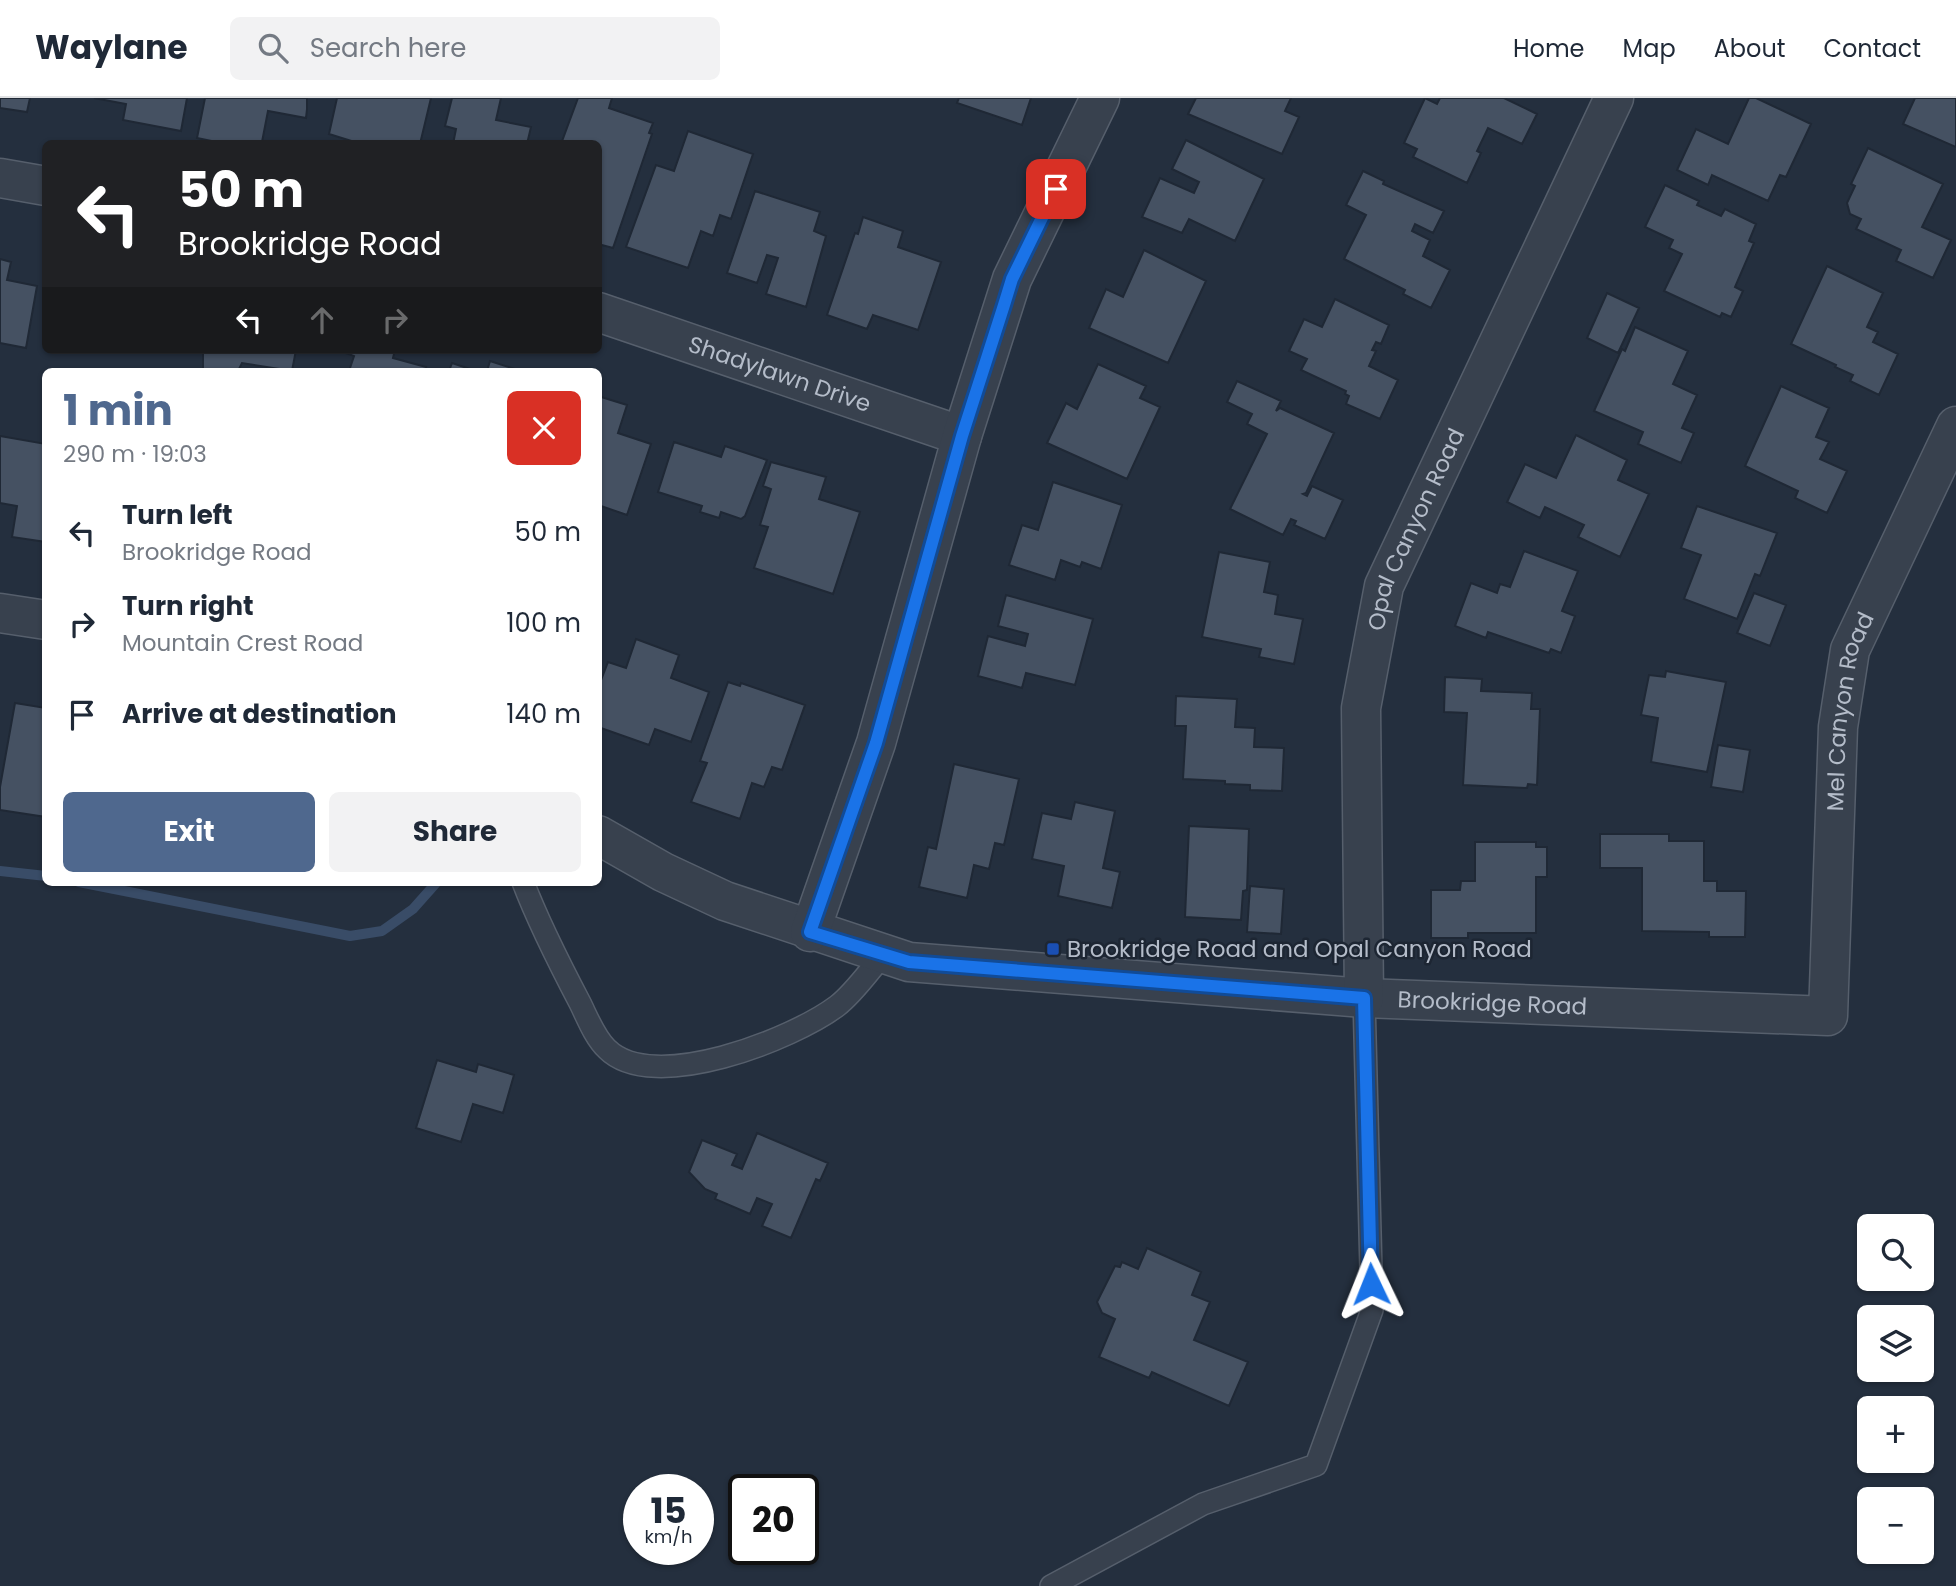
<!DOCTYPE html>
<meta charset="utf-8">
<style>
body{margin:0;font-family:Poppins,sans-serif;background:#f2f2f3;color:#1f2937;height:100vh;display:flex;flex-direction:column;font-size:26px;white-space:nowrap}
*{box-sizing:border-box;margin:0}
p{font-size:23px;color:#747a83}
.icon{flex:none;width:38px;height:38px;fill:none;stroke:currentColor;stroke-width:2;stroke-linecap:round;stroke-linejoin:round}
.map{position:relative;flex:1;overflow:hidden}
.drawer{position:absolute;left:42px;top:270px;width:560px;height:518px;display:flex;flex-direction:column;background:#fff;border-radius:10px;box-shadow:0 2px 5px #0004}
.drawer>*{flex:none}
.guide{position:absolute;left:42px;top:42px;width:560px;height:214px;border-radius:10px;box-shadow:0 2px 5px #0004;background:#202124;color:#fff;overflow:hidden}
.tools{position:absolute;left:1857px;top:1116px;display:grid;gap:14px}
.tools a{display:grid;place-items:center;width:77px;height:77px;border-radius:10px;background:#fff;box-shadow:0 2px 5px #0004;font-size:35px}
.speed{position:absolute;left:623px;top:1376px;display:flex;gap:14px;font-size:35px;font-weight:700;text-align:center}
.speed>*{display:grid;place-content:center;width:91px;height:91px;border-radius:50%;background:#fff;box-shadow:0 2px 5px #0004;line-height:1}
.speed small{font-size:18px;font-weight:400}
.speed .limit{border:4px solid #111;border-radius:10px;background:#fff;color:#111}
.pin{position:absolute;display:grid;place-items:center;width:60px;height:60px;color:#fff;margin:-30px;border-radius:14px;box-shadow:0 4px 10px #0006}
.me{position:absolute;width:77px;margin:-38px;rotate:358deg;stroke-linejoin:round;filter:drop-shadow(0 0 5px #0008)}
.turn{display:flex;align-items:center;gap:24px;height:147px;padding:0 21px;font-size:32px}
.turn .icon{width:91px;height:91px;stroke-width:2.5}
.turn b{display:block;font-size:49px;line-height:60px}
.lanes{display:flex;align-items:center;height:66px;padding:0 21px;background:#0003;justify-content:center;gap:35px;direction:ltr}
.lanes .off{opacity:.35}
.round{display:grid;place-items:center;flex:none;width:74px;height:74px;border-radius:10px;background:#f2f2f3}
.overview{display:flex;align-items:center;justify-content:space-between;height:119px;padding:0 21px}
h1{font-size:42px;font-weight:700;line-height:52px;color:#4f688e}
.action{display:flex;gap:14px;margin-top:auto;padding:14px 21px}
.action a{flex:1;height:80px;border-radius:10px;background:#4f688e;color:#fff;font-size:28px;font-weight:700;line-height:80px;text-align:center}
.action a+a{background:#f2f2f3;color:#1f2937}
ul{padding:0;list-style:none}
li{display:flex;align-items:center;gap:21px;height:91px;padding:0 21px}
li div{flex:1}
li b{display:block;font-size:26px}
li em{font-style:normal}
header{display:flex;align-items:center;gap:42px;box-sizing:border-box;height:98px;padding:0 35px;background:#fff;border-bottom:2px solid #e0e1e3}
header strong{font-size:33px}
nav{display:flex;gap:38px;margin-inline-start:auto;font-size:24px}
.search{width:490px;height:63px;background:#f2f2f3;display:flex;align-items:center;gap:18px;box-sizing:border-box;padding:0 24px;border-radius:10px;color:#747a83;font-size:26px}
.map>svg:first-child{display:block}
</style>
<header>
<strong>Waylane</strong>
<div class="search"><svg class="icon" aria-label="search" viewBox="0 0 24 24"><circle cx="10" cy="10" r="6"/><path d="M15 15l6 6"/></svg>Search here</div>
<nav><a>Home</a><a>Map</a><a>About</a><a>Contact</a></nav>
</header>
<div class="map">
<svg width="1956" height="1488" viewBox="0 0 1956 1488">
<rect width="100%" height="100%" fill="#242f3e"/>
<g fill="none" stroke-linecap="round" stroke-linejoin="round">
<path stroke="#394c67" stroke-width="10" d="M0 773 46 778
M79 784 350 838 382 833 413 811 437 784"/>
</g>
<path fill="#455162" stroke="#1f2835" stroke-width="2" d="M0 0H30L27 14 0 10Z
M94 0H187L181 33 123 22 126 6Z
M205 0H307V11L306 20 268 13 262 44 273 46H226L197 40Z
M337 0H431L420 46H361L329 36Z
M452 0H501L496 22 531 29 527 46H453L456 31 445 28Z
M578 0H612L609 10 653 25 649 35 652 36 613 150 598 146V46H561Z
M959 0H1031L1022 27 957 5Z
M1196 0H1291L1285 13 1299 19 1282 56 1188 16Z
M1425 0 1437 6 1440 0H1504L1537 16 1522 46 1488 30 1477 53 1481 55 1467 85 1413 59 1417 51 1404 45Z
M1749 0H1756L1811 26 1786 79 1780 77 1768 103 1712 77 1708 87 1677 72 1696 31 1728 46Z
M1915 0H1956V49L1903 26Z
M688 33 753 56 731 121 720 117 713 138 701 133 688 170 626 149 656 67 674 73Z
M1186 42 1264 81 1235 143 1189 121 1182 135 1142 119 1160 80 1194 95 1199 84 1172 71Z
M1868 50 1943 86 1922 129 1951 142 1933 180 1896 163 1901 152 1856 131 1861 121 1850 116 1847 105 1855 88 1851 86Z
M1363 73 1384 83 1383 86 1444 113 1433 135 1415 126 1412 133 1430 142 1423 158 1450 172 1431 210 1403 196 1405 192 1344 161 1366 117 1346 107Z
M1665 87 1699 103 1697 107 1721 118 1725 111 1756 126 1749 143 1754 145 1735 189 1743 193 1731 219 1722 215 1720 219 1664 193 1682 156 1669 150 1673 142 1645 129Z
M755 93 820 114 814 133 826 138 806 209 766 196 778 160 767 157 757 185 727 175Z
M863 119 903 133 898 149 941 164 918 232 873 217 867 231 827 217 855 135 858 136Z
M1144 152 1206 183 1168 265 1089 230 1106 191 1123 199Z
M0 161 11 164 7 182 37 188 26 250 0 245Z
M1827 168 1883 195 1867 229 1878 234 1873 244 1898 256 1879 297 1850 283 1853 277 1835 269 1836 267 1791 246Z
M1607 195 1639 210 1618 255 1587 240Z
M1335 201 1389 227 1381 246 1376 244 1372 252 1376 253 1369 268 1398 282 1380 321 1346 306 1349 298 1345 296 1346 293 1301 272 1307 261 1289 253 1304 221 1322 229Z
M1635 229 1688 253 1673 286 1697 297 1682 330 1694 335 1681 365 1638 346 1643 334 1594 313 1622 251 1625 253Z
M203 252H296L292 273 242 265 238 273H203Z
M338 252H395L393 260 426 269 425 273H349L354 258Z
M490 263 521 273H487Z
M452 265 476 273H449Z
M1098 266 1146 288 1140 300 1160 309 1127 381 1047 345 1066 305 1077 311Z
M1237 283 1281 303 1276 313 1280 310 1334 335 1306 395 1303 396 1307 398 1312 388 1343 402 1325 441 1294 427 1296 423 1291 421 1283 437 1230 411 1267 336 1247 326 1252 316 1227 304Z
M1781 288 1829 310 1816 339 1829 344 1820 361 1847 373 1827 415 1795 400 1798 393 1745 368Z
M598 298 627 307 618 335 651 346 627 417 598 407Z
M1576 337 1627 362 1618 382 1649 396 1620 459 1578 439 1584 427 1545 409 1540 420 1507 404 1525 366 1556 380Z
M0 338 46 346V444L12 439 17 408 0 405Z
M674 344 721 359 725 348 767 362 745 418 741 421 721 414 719 420 700 414 702 408 658 394Z
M771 364 826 379 819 401 860 414 833 496 754 470 768 429 760 427 771 391 763 388Z
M1053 384 1122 407 1101 471 1082 464 1080 469 1061 462 1055 482 1009 467 1022 427 1038 432Z
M1697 408 1777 435 1760 478 1755 476 1737 521 1684 501 1701 457 1681 450Z
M1524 453 1578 473 1562 513 1575 518 1561 555 1551 551 1549 555 1488 534 1486 540 1455 528 1471 485 1497 495 1500 486 1510 489Z
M1219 454 1270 464 1264 494 1278 497 1275 516 1303 521 1294 566 1259 559 1261 551 1202 539Z
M1754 495 1786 507 1770 548 1737 535Z
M1006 497 1093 521 1075 587 1026 575 1022 590 978 578 988 538 1025 548 1028 536 998 528Z
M636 541 679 557 671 580 709 594 691 644 655 631 649 647 598 629V590L608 564 626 570Z
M1666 573 1726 584 1707 674 1651 664 1658 620 1641 617 1649 577 1665 579Z
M1445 579 1482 581 1481 593 1532 595 1531 611H1540L1537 687 1528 686 1527 690 1463 687 1467 615 1444 614Z
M728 584 740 588 741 585 805 607 782 672 772 669 764 689 752 685 740 721 691 704 707 665 700 663Z
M1176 598 1237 601 1235 629 1255 630 1254 649 1284 650 1282 693 1250 692V687L1225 686V683L1183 681 1186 628H1175Z
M15 605 46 610V719L0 712V689Z
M1718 647 1750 652 1743 694 1711 689Z
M954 666 1019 681 1004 747 995 745 989 771 974 767 967 800 919 789 928 749 936 751Z
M1075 704 1115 713 1103 770 1120 774 1112 810 1058 798 1064 768 1032 761 1042 715 1071 721Z
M1189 728 1249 731 1247 792 1243 793 1241 822 1185 819Z
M1600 736H1669V743H1704V783H1717V793H1746L1745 839H1709V834L1642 833V770H1600Z
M1475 744H1536V749H1547V779H1536V835H1468V840H1431V792H1460L1461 783H1475Z
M1250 788 1284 791 1281 836 1247 834Z
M437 962 476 974 478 966 514 977 503 1015 473 1006 461 1044 416 1030Z
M757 1035 828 1065 820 1083 816 1081 791 1140 762 1128 772 1106 757 1100 750 1116 715 1101 717 1096 705 1091 689 1074 702 1042 737 1056 732 1067 742 1071Z
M1147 1150 1201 1174 1192 1197 1210 1204 1194 1242 1248 1264 1229 1308 1152 1274 1149 1280 1099 1259 1115 1221 1102 1215 1097 1204 1115 1168 1120 1169 1122 1164 1138 1171Z"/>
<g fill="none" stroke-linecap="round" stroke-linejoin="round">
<g stroke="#565f6c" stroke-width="24">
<path id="lane" d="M523 784C539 826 559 865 580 905 587 919 595 940 607 951 653 997 793 941 837 908 854 895 869 873 883 857
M1051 1488 1203 1406 1316 1367 1372 1212 1364 900"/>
</g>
<g stroke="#565f6c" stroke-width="41">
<g id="street">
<path d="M0 80 46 88"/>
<path id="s1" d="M598 214 962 338"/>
<path d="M0 515 46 522"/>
<path id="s2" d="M598 737 663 774 725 803 909 864 1364 900 1828 918 1838 629 1850 552 1956 328"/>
<path d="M810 834 876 645 962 338 1012 181 1100 0"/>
<path id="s3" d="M1364 900 1361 610 1384 488 1614 0"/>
</g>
</g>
<use href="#lane" stroke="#38414e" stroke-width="21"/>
<use href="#street" stroke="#38414e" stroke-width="38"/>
</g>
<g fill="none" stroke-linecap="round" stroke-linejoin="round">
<g stroke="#114b97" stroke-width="18">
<path id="route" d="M1056 91 1012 181 1004 207 962 338 876 645 810 834 909 864 1364 900 1371 1186"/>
</g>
<use href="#route" stroke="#1a73e8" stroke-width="12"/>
</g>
<rect fill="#1a4fb4" stroke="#1d2633" stroke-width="2.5" x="1046" y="844" width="14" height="14" rx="3.5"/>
<g text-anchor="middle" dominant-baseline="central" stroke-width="5" stroke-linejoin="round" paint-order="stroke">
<g font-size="23" fill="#b4bcc9" stroke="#1d2633">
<text stroke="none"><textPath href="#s1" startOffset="192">Shadylawn Drive</textPath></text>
<text stroke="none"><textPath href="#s3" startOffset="478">Opal Canyon Road</textPath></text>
<text stroke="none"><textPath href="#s2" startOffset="1564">Mel Canyon Road</textPath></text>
<text stroke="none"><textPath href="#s2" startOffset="922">Brookridge Road</textPath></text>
</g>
<g font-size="23" fill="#b4bcc9" stroke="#1d2633" text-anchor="start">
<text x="1067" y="851">Brookridge Road and Opal Canyon Road</text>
</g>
</g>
</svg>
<div class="tools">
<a><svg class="icon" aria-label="search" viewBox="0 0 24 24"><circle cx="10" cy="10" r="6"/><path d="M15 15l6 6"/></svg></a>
<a><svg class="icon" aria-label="layers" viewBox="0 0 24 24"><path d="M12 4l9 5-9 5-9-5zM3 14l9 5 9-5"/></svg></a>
<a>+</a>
<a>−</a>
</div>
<div class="speed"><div>15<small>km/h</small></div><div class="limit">20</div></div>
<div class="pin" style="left:1056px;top:91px;background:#d93025"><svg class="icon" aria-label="arrive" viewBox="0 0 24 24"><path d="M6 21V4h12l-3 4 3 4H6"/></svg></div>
<svg class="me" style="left:1371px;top:1186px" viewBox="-20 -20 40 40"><path d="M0-17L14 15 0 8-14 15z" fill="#1a73e8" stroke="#fff" stroke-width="4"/></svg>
<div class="guide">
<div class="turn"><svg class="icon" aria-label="left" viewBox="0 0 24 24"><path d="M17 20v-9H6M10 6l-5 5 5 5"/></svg><div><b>50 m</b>Brookridge Road</div></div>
<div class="lanes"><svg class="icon" aria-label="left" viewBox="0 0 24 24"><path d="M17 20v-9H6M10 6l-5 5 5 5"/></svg><svg class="icon off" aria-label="ahead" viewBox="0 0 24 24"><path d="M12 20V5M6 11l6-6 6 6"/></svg><svg class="icon off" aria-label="right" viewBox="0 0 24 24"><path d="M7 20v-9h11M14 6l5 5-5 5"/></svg></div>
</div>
<section class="drawer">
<div class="overview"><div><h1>1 min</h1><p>290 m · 19:03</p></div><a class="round" style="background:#d93025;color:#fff"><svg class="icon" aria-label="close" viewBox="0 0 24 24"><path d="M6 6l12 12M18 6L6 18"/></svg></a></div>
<ul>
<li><svg class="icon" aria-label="left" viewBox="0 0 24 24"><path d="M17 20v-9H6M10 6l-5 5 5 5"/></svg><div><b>Turn left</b><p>Brookridge Road</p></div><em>50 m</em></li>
<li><svg class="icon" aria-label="right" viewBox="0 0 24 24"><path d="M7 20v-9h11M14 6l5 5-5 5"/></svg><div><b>Turn right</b><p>Mountain Crest Road</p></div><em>100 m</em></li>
<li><svg class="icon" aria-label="arrive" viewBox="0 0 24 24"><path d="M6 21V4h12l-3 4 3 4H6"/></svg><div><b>Arrive at destination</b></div><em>140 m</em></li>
</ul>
<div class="action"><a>Exit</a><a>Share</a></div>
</section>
</div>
